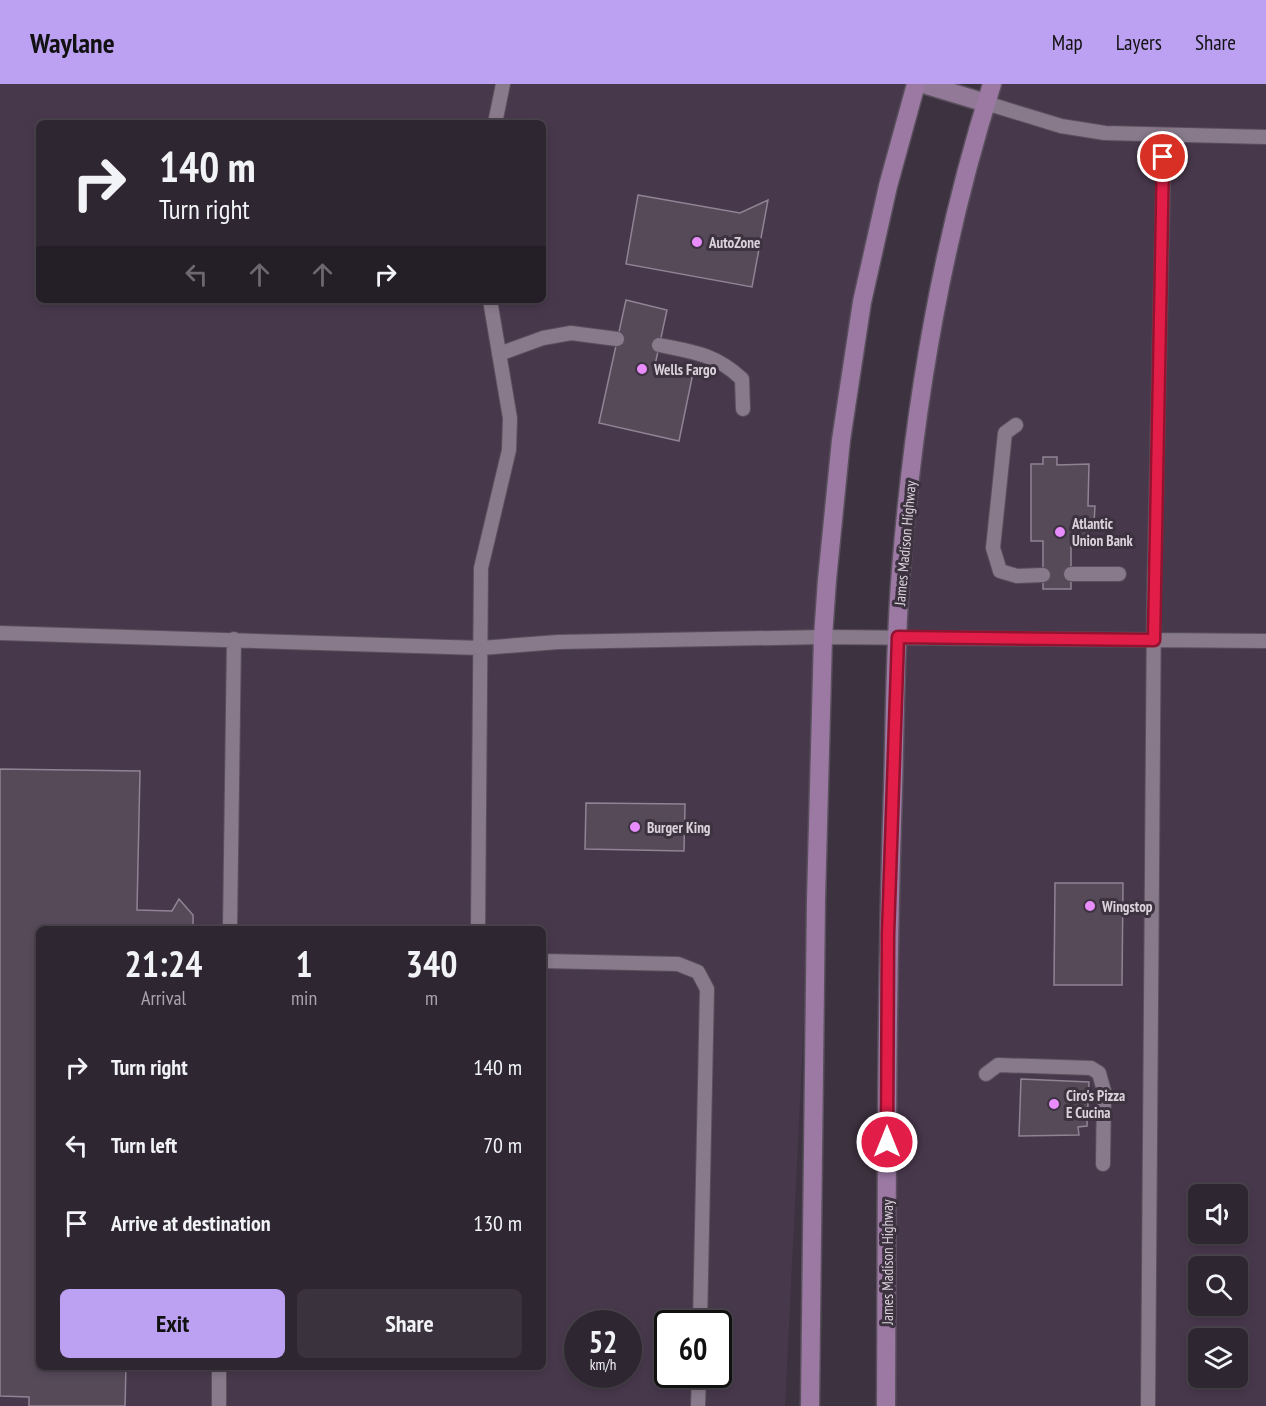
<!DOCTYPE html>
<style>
body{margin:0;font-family:"PT Sans Narrow",sans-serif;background:#3a323c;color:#f1f3f6;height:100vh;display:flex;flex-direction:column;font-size:22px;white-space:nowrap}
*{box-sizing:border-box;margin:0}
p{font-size:20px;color:#a7a5ab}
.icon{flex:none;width:33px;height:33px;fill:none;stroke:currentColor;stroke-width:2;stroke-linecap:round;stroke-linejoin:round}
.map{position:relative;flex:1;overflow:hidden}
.sheet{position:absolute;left:36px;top:842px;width:510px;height:444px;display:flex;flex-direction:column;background:#2e2630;border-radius:9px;box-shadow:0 3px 9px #0003,0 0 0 2px #49434c}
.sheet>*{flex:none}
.banner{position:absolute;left:36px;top:36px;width:510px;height:183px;border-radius:9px;box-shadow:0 3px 9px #0003,0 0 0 2px #49434c;background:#2e2630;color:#f1f3f6;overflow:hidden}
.buttons{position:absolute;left:1188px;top:1100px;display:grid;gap:12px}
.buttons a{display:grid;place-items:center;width:60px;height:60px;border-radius:9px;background:#2e2630;box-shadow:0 3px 9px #0003,0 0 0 2px #49434c;font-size:30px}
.speed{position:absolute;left:564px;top:1226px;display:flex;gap:12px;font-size:30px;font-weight:700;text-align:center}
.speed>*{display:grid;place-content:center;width:78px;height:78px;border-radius:50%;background:#2e2630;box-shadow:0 3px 9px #0003,0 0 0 2px #49434c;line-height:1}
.speed small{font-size:15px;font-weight:400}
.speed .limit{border:3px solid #111;border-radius:9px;background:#fff;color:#111}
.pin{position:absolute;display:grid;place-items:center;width:51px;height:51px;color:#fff;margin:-26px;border:3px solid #fff;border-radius:50%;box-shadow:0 2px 6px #0007}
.me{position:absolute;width:66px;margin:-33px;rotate:0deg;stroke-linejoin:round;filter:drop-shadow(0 0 4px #0008)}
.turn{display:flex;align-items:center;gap:21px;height:126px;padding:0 24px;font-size:27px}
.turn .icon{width:78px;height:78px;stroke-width:2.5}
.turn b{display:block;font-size:42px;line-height:51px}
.lanes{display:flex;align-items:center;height:57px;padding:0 24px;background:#0003;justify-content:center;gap:30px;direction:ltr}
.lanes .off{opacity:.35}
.eta{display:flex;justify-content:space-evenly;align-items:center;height:102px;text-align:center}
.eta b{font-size:36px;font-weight:700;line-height:42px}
.cta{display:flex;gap:12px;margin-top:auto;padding:12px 24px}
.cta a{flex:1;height:69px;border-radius:9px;background:#bca0f2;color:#111;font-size:24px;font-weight:700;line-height:69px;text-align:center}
.cta a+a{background:#3a323c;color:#f1f3f6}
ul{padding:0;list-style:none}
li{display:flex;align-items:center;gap:18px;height:78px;padding:0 24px}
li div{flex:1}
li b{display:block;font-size:22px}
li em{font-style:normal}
header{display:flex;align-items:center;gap:36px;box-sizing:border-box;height:84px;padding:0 30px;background:#bca0f2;color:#111}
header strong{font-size:28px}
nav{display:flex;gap:33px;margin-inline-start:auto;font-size:21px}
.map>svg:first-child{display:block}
</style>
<header>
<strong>Waylane</strong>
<nav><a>Map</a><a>Layers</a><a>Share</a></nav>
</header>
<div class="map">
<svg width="1266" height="1322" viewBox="0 0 1266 1322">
<rect width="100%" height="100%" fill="#3d3240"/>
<path fill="#48384c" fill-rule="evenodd" d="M0 0H916L862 218 823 553 785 1322H0ZM39 39H543V216H39ZM39 844H543V1282H39ZM578 1239H628V1290H578ZM668 1239H718V1290H668Z
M992 0H1266V1322H888L898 553 918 327ZM1198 1110H1238V1149H1198ZM1198 1182H1238V1221H1198ZM1198 1254H1238V1293H1198Z"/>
<path fill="#564a59" stroke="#908394" stroke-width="1.5" d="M638 111 740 129 768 116 752 203 626 180Z
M626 216 667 226 655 281 693 289 679 357 599 339Z
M1043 373H1057V381L1089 380 1088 422H1095L1094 439H1088V457H1071V505H1043V457H1031V380H1043Z
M0 685 140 687 137 826 172 827 179 815 193 831V844H39V1282H126L125 1322H29V1313L0 1312Z
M586 719 685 720 684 767 585 765Z
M1055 799H1123L1122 901H1054Z
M1021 995 1089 998 1087 1042 1078 1043 1079 1051 1019 1052Z"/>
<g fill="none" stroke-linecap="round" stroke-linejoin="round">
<g stroke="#5a505d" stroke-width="16">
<path id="lane" d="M986 19 1061 42 1105 49 1266 53
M495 39 503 0
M659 261C694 268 715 270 742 295L743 325
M499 270 543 254 571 249 617 255
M1016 341 1005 349 993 464 1000 487 1017 492 1043 491
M1071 490H1119
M0 549 481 564 558 558 823 553 1266 557
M230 844 234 555
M478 844 481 484 509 366 510 334 490 216
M543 877 678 880 698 888 707 905 700 1239
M986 990 998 981 1091 984 1099 989 1104 1007 1103 1080
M219 1282V1322
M698 1322 699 1290
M1148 1322 1154 519 1164 51"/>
</g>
<g stroke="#5a505d" stroke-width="21">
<path id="secondary" d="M923 0 986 19"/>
</g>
<g stroke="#5a505d" stroke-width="21">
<path id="primary" d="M810 1322 816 816 823 553 827 496 841 356 862 218 888 102 916 0
M886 1322C887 1117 886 912 893 706 895 633 895 559 901 486 914 322 942 157 992 0"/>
</g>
<use href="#lane" stroke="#887a8b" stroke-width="14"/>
<use href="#secondary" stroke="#927997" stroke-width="18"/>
<use href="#primary" stroke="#9b79a3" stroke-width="18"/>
</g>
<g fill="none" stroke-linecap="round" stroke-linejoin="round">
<g stroke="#92132f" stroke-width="15">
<path id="route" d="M887 1058 888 850 898 553 1154 556 1163 73"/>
</g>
<use href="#route" stroke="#e11d48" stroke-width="10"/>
</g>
<g fill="#e98dfe" stroke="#3d3240" stroke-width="2">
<circle cx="697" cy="158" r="6"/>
<circle cx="642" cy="285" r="6"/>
<circle cx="1060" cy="448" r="6"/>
<circle cx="635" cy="743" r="6"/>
<circle cx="1090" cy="822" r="6"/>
<circle cx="1054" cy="1020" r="6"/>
</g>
<g text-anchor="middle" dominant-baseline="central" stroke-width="6" stroke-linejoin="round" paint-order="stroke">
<g font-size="15" font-weight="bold" fill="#d9d2db" stroke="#3d3240" text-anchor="start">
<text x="709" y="158">AutoZone</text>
<text x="654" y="285">Wells Fargo</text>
<text x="1072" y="439">Atlantic<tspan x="1072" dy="17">Union Bank</tspan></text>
<text x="647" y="743">Burger King</text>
<text x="1102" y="822">Wingstop</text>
<text x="1066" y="1011">Ciro's Pizza<tspan x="1066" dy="17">E Cucina</tspan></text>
</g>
<g font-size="15" fill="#d9d2db" stroke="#3d3240">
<text transform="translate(905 459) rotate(-85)">James Madison Highway</text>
<text transform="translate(887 1178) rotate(-90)">James Madison Highway</text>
</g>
</g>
</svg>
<div class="buttons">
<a><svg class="icon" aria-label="sound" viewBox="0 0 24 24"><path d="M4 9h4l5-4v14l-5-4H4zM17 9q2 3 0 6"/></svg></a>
<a><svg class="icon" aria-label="search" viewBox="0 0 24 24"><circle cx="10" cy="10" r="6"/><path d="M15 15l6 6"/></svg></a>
<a><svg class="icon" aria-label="layers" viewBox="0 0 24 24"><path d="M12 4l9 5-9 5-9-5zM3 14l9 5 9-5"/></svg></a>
</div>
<div class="speed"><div>52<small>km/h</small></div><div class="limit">60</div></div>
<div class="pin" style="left:1163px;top:73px;background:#d93025"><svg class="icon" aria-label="arrive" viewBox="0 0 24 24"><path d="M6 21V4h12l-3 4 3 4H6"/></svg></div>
<svg class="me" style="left:887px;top:1058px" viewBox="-20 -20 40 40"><circle r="17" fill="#e11d48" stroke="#fff" stroke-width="3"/><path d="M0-11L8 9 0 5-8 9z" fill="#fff"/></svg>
<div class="banner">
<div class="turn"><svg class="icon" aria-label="right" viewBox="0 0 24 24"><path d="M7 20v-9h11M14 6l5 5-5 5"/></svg><div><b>140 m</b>Turn right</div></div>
<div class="lanes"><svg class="icon off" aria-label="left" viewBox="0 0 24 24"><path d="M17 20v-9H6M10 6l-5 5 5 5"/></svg><svg class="icon off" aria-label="ahead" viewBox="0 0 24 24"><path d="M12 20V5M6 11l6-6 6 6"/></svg><svg class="icon off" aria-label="ahead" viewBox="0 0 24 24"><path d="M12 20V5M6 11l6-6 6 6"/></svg><svg class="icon" aria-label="right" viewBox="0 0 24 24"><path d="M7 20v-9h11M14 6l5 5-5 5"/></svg></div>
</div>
<section class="sheet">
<div class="eta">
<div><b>21:24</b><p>Arrival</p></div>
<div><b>1</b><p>min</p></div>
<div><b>340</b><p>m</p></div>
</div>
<ul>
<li><svg class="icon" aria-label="right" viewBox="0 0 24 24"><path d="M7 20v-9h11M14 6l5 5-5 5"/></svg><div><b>Turn right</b></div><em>140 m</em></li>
<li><svg class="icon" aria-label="left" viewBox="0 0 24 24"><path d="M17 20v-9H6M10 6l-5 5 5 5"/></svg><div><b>Turn left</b></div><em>70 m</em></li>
<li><svg class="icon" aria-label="arrive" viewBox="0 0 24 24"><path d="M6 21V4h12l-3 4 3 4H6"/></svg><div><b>Arrive at destination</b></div><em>130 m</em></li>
</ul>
<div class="cta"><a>Exit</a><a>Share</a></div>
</section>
</div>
